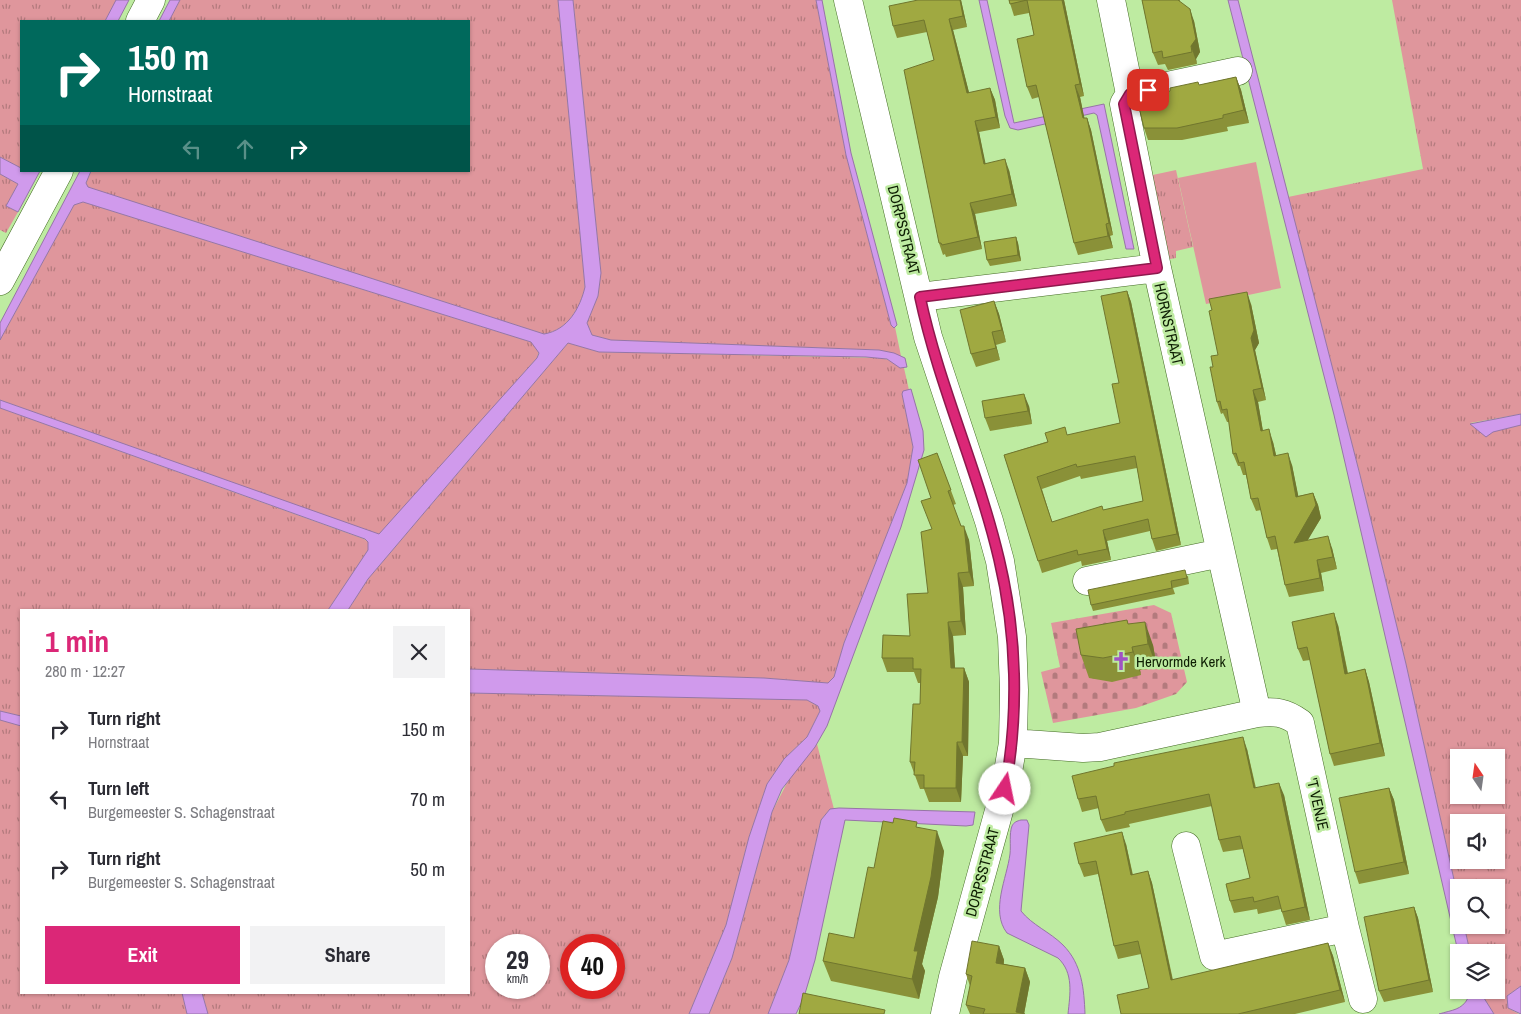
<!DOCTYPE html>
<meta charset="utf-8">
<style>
body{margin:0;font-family:"Archivo Narrow",sans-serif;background:#f2f2f3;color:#2b2b33;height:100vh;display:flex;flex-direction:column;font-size:19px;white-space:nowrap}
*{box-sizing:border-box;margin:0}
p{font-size:16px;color:#7c7c81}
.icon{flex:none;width:28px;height:28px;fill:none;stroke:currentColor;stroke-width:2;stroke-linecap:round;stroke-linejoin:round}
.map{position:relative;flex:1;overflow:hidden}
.sheet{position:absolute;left:20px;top:609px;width:450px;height:385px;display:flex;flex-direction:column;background:#fff;border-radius:0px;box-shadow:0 1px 4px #0004}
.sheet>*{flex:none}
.top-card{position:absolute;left:20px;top:20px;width:450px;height:152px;border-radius:0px;box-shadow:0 1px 4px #0004;background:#00695c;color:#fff;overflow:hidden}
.needle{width:32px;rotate:347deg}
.buttons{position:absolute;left:1450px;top:749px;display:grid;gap:10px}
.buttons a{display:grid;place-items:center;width:55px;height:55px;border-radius:0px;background:#fff;box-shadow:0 1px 4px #0004;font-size:25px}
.speed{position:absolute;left:485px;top:934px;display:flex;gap:10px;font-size:25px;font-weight:700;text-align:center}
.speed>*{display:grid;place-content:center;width:65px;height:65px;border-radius:50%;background:#fff;box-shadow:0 1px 4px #0004;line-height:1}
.speed small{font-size:12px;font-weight:400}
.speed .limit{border:8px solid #d22;background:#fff;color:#111}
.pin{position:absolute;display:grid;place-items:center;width:42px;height:42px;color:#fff;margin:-21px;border-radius:10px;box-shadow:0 2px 8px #0006}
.me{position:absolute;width:55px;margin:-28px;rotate:11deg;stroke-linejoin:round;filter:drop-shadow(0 0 4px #0008)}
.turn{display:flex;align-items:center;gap:18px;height:105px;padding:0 25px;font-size:22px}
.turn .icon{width:65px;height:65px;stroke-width:2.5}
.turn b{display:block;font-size:35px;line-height:42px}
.lanes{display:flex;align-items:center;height:48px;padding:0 25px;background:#0003;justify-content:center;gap:25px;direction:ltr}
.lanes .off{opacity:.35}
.round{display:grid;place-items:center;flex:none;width:52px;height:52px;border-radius:0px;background:#f2f2f3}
.overview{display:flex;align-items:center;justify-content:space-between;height:85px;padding:0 25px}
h1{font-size:30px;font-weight:700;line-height:38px;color:#db2777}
.cta{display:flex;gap:10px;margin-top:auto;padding:10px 25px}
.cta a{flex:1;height:58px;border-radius:0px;background:#db2777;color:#fff;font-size:20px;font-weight:700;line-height:58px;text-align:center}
.cta a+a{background:#f2f2f3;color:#2b2b33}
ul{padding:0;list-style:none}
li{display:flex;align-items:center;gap:15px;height:70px;padding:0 25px}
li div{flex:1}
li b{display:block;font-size:19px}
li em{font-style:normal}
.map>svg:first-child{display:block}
</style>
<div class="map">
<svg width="1521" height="1014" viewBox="0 0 1521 1014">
<defs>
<pattern id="grass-tufts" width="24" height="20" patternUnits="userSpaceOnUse" patternTransform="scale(1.25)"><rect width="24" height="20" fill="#df969c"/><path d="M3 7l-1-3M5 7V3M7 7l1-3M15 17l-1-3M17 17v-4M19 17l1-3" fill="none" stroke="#b37a7d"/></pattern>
<pattern id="cemetery-stones" width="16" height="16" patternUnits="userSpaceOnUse" patternTransform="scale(1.25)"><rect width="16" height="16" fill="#df969c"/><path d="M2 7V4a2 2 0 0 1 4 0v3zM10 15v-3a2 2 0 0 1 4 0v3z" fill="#b37a7d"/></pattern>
</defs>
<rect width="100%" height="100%" fill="#beeba1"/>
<path fill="url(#grass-tufts)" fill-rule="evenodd" d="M0 0H117L105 21H21V168L0 157Z
M180 0H558L585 287C580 308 568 330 544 334L87 187 86 183 91 171H469V21H169Z
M573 0H816L846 155 891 325 895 327 901 356 879 350 611 340 592 335 587 323 598 296 601 273Z
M1392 0H1521V414L1470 423 1492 432 1521 425V986L1507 996 1508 1008 1519 1014H1494L1479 990H1496V952H1470L1464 925H1496V888H1459V902L1406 664 1360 475 1288 197 1423 169ZM1459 758H1496V795H1459ZM1459 822H1496V860H1459Z
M1176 170 1193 247 1176 251V258L1165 260 1148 176Z
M0 174 18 184 6 206 18 212 6 233 0 230Z
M83 202 531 342 539 350 537 358 379 535 0 400V340L74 205Z
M568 343 599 352 881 358 892 361 900 368H904L909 390 902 394 913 447 907 483 844 643 834 677 828 683 764 678 469 669V610H348L368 579Z
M0 408 364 539 368 542V550L328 610H21V716L0 711Z
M469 693 807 700 818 706 820 711 807 737 784 759 767 784 749 837 726 925 689 1014H208L202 993 469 992ZM496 945H539V988H496ZM571 945H614V988H571Z
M0 720 21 726V992L182 993 187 1014H0Z
M817 744 834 809H830L821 820 789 960 768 1014H709L732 958 772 812 789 779Z"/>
<path fill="url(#cemetery-stones)" d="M1154 605 1171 613 1187 682 1176 694 1136 708 1053 723 1041 672 1060 667 1051 623Z"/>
<path fill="#df969c" d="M1256 162 1281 288 1206 304 1178 178Z"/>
<path fill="#d09aec" stroke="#9675a6" d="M116 0H129L118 21H105Z
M170 0H180L169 21H159Z
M558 0H573L601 273 598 296 587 323 592 335 611 340 879 350 894 353 905 358 907 367 900 368 887 359 866 357 599 352 568 343 368 579 348 610H328L368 550V542L365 539 0 408V400L379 534 537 358 539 353 531 342 83 202 74 205 0 340V323L80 171H91L86 183 88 187 544 334C568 330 580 308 585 287Z
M816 0H822L851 153 897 325 894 328 891 325 846 155Z
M979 0H987L1014 123 1104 104 1134 249H1126L1097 115 1094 113 1018 130 1010 128 1005 116Z
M1228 0H1238L1360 475 1406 664 1459 902V925H1464L1470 952H1459V956L1334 415Z
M0 157 21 168V171H40L18 212 6 206 18 184 0 174Z
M911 389 923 431 924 450 901 527 827 726 815 747 782 789 772 812 732 958 709 1014H689L726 925 749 837 767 784 784 759 807 737 820 711 818 706 807 700 469 693V669L764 678 828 683 834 677 844 643 907 483 913 447 902 394 903 391Z
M1521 414V425L1493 432 1486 437 1470 424Z
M0 711 21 716V726L0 720Z
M839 808 975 812 973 825 966 826 845 820 815 960 804 997 796 1014H768L789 960 821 820 830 809Z
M1021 820H1027L1029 825 1021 911C1032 925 1050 932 1063 945 1082 964 1084 989 1085 1014H1068C1070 994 1074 973 1058 958L1007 933C990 911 1007 878 1010 854 1011 845 1009 834 1012 826 1014 822 1017 821 1021 820Z
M1521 986V1014L1508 1008 1507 996Z
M1467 990H1479L1494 1014H1439C1452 1010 1462 1010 1468 998Z
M182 993H202L208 1014H187Z"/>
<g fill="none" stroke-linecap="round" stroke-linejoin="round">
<g stroke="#446b25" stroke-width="29">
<path id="minor" d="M848 0 928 337 989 521 1000 561 1012 637 1014 690 1013 743 1005 789 953 977 945 1014
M1111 0 1130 94 1124 104 1157 268
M140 21 151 0
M1130 94 1238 71
M0 281 59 171
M920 297 1157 268 1257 713
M1087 581 1221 553
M1013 743 1083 748 1100 747 1257 713C1275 711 1285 712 1300 723L1345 928 1214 956 1186 846
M1345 928 1363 999"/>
</g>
<use href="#minor" stroke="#fff" stroke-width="28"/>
</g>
<path fill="#8a9138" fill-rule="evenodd" d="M961 0 967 27 953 30 969 93 990 88 995 100 1000 128 979 132 985 164 1009 170 1017 206 975 214 982 249 946 257 945 254 943 255 939 243 934 60 927 32 897 38 893 26Z
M1009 0H1064L1084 96 1080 97 1084 118H1087L1091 130 1113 235 1110 236 1113 248 1078 255 1074 243 1039 97 1032 99 1027 87 1034 35 1029 13 1014 16Z
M1142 0H1180V2L1194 21 1200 52 1196 59 1197 64 1168 70 1165 64 1158 65 1153 53Z
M1236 77 1241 90 1249 123 1227 127 1228 131 1182 140H1148L1144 128 1199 85Z
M1016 237 1018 243 1021 261 990 266 987 260Z
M1127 291 1131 302 1181 545 1156 551 1152 539 1150 531 1107 541 1111 560 1082 566 1081 561 1042 573 1004 455 1068 435 1120 423 1119 383ZM1137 468 1143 501 1052 522 1042 489 1080 476 1081 479Z
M994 301 999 314 1006 342 996 345 1000 360 976 367 971 354Z
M1251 304 1259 343 1255 350 1266 400 1258 402 1263 431 1273 442 1276 455 1292 465 1298 496 1313 493 1318 505 1321 518 1307 540 1332 548 1337 569 1321 573 1324 591 1289 597 1285 585 1277 549 1271 550 1267 538 1261 510 1256 511 1251 499 1246 475H1243L1240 466H1238L1233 454 1229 422H1227L1223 413 1221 414 1217 402 1213 367 1218 355Z
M1029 406 1032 424 990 431 985 418Z
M937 453 956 504 953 505 961 526 969 540 974 586 963 587 966 635 953 636 955 668H964L969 682 968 756H963L961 802H929L924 789H920L910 762 920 704 921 683H918L914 672H887L882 658 910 636 928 593 932 529Z
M1188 576 1189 584 1173 588 1175 594 1093 611 1091 605Z
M1129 624 1153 645 1157 668 1140 670 1141 675 1112 682 1089 678 1081 655Z
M1338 625 1348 673 1365 669 1369 682 1385 756 1334 766 1330 754 1310 660 1303 661 1298 649Z
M1247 749 1256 788 1284 795 1310 920 1286 925 1281 909 1258 914 1257 909 1234 913 1230 901 1250 878 1243 849 1223 852 1219 840 1212 806 1129 824 1130 827 1106 832 1101 820 1099 808 1082 812 1078 799Z
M1389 788 1394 800 1409 874 1359 884 1355 872Z
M919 828 944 851 938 897 922 964 925 971 919 999 831 981 823 961 854 938 874 868Z
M1126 844 1133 875 1148 871 1152 883 1173 980 1328 943 1333 956 1345 1002 1295 1014H1121L1149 988 1141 954 1118 959 1114 946 1098 874 1084 877 1079 864Z
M1414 907 1418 918 1433 992 1384 1002 1379 991Z
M999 946 1004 960V964L1025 968 1030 982 1024 1014H1025H970L966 1005 970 986 966 974Z"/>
<path fill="#70762e" d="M960 0H961L967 27 963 16Z
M1062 0H1064L1084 96 1080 84Z
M1190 9 1194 21 1200 52 1196 59 1197 64 1191 46Z
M949 19 953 30 972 104 967 93Z
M1236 77 1241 90 1249 123 1244 110Z
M1075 85 1080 97 1087 130 1083 118Z
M990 88 995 100 1000 128 996 117Z
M1087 118 1091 130 1113 235 1109 223Z
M975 121 979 132 988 175 984 164Z
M1005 159 1009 170 1017 206 1012 194Z
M970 203 975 214 982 249 978 237Z
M1106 224 1110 236 1113 248 1108 236Z
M1016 237 1018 243 1021 261 1018 255Z
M1127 291 1131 302 1181 545 1177 534Z
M1247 292 1251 304 1259 343 1255 350 1266 400 1262 388 1251 338Z
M994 301 999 314 1006 342 1002 330Z
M992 332 996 345 1000 360 996 348Z
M1253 390 1258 402 1265 444 1261 431Z
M1024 394 1029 406 1032 424 1028 411Z
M1269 429 1273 442 1279 468 1274 456Z
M1288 453 1292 465 1301 509 1296 497Z
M1313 493 1318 505 1321 518 1299 555 1294 543Z
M964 526 969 540 974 586 969 572Z
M1103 530 1107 541 1111 560 1107 549Z
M1328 536 1332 548 1337 569 1333 557Z
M1317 560 1321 573 1324 591 1320 578Z
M958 573 963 587 966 635 961 621Z
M1334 613 1338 625 1350 686 1345 674Z
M948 622 953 636 956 682 951 668Z
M1145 622 1153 645 1157 668 1148 644Z
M1132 647 1140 670 1141 675 1133 652Z
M964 668 969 682 968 756 962 742Z
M1365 669 1369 682 1385 756 1380 743Z
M1243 737 1247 749 1258 801 1254 788Z
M957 742 963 756 961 802 956 788Z
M1279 783 1284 795 1310 920 1305 907Z
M1389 788 1394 800 1409 874 1404 862Z
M937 831 944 851 938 897 922 964 925 971 919 999 912 979 914 951Z
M1122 832 1126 844 1135 887 1131 875Z
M1148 871 1152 883 1175 992 1171 980Z
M1414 907 1418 918 1433 992 1429 980Z
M1328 943 1333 956 1345 1002 1340 990Z
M999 946 1004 960 1001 977 996 963Z
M1025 968 1030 982 1024 1014 1016 1012Z"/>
<path fill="#a0a941" stroke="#70762e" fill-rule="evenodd" d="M918 0H960L963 16 949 19 967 93 990 88 996 117 975 121 984 164 1005 159 1012 194 970 203 978 237 942 245 941 243H939L904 70 934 60 924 20 893 26 889 6Z
M1009 0H1062L1080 84 1075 85 1083 118H1087L1109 223 1106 224 1108 236 1074 243 1036 85 1027 87 1017 39 1034 35 1027 0 1010 4Z
M1142 0H1178L1190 9 1196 39 1191 46 1192 52 1163 58 1162 51 1153 53Z
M1236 77 1244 110 1223 115V118L1177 128H1144L1137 99 1170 91V88L1198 82 1199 85Z
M1016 237 1018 255 987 260 984 242Z
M1127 291 1177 534 1152 539 1148 519 1103 530 1107 549 1078 555 1077 550 1038 561 1004 455 1048 442 1045 433 1065 427 1067 435 1120 423 1112 384 1119 383 1101 296ZM1135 456 1143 501 1103 510 1102 506 1052 522 1037 477 1076 464 1077 467Z
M1247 292 1254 330 1251 338 1262 388 1253 390 1261 431 1269 429 1274 456 1288 453 1296 497 1313 493 1316 505 1294 543 1328 536 1333 557 1317 560 1320 578 1285 585 1275 536 1267 538 1258 498 1251 499 1244 462 1239 463 1236 453 1233 454 1227 409 1222 410 1220 401 1217 402 1210 367H1213L1211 356 1218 355 1209 311 1212 310 1209 299Z
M994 301 1002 330 992 332 996 348 971 354 960 310Z
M1024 394 1028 411 985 418 982 401Z
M937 453 951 490 948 491 961 526H964L969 572 958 573 961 621 948 622 951 668H964L962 742H957L956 788H924V775H914L915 762H910L913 704H920L921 669H913V658H882L883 635 910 636 907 594 928 593 921 532 932 529 921 501 931 498 918 460Z
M1185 570 1187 578 1171 581 1172 588 1091 605 1088 590Z
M1334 613 1345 674 1365 669 1380 743 1330 754 1307 647 1298 649 1292 622Z
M1127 620 1128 624 1145 622 1148 644 1132 647 1133 652 1103 658 1081 655 1076 629Z
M1243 737 1254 788 1279 783 1305 907 1282 912 1278 896 1254 902 1253 897 1230 901 1226 884 1250 878 1240 836 1219 840 1209 794 1125 812V814L1101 820 1096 796 1078 799 1072 776 1114 766V763Z
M1389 788 1404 862 1355 872 1339 798Z
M894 818 917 822 916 827 937 831 931 877 914 951H918L912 979 823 961 829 933 854 938 868 867 874 868 883 821 893 823Z
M1122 832 1131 875 1148 871 1171 980 1328 943 1340 990 1238 1014H1121L1117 995 1149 988 1138 941 1114 946 1096 861 1079 864 1074 843Z
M1414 907 1429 980 1379 991 1364 917Z
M972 941 999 946 996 963 1025 968 1016 1012 1025 1014H983L985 1009 966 1005 972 976 966 974Z
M803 993 885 1010 884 1014H799Z"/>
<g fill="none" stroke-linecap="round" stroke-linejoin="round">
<g stroke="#8e194d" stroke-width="12">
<path id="route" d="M1005 789C1019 714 1017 634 999 559 978 470 939 386 920 297L1157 268 1124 104 1130 94 1148 90"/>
</g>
<use href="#route" stroke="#db2777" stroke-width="9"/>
</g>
<defs>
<g id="church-bare" transform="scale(1.5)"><path d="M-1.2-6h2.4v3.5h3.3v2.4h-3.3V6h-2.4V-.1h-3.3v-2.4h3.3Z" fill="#a053c4" stroke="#beeba1" stroke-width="2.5" paint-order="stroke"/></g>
</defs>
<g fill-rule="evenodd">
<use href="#church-bare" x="1121" y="661"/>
</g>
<g text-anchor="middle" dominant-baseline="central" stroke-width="5" stroke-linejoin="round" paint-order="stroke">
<g font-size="15" fill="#0e1e03" stroke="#beeba1">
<text transform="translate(904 230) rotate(76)">DORPSSTRAAT</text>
<text transform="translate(1169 324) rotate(77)">HORNSTRAAT</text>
<text transform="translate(1318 804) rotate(77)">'T VENJE</text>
<text transform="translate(982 872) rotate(-75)">DORPSSTRAAT</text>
</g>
<g font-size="15" fill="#0e1e03" stroke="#beeba1" text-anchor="start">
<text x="1136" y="661">Hervormde Kerk</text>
</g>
</g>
</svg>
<div class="buttons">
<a><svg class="needle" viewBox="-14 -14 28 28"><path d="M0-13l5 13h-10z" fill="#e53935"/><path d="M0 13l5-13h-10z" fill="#7c7c81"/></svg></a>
<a><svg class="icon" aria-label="sound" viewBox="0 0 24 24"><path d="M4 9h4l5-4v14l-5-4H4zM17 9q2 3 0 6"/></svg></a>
<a><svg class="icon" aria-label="search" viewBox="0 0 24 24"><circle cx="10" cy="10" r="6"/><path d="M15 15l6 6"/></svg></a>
<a><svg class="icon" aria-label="layers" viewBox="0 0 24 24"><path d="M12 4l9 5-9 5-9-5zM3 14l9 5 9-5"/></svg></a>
</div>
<div class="speed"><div>29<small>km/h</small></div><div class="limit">40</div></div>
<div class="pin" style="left:1148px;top:90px;background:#d93025"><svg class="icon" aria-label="arrive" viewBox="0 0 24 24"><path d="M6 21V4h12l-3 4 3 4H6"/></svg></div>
<svg class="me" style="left:1005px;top:789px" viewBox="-20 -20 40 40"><circle r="19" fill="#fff"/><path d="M0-13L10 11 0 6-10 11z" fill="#db2777"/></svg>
<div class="top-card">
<div class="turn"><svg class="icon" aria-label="right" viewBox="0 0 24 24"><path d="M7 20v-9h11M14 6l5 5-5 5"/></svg><div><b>150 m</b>Hornstraat</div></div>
<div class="lanes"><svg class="icon off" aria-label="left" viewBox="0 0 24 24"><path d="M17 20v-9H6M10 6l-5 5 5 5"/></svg><svg class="icon off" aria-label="ahead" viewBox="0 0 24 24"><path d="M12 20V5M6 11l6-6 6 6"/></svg><svg class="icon" aria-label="right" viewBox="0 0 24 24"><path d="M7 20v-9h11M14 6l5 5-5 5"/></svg></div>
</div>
<section class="sheet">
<div class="overview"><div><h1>1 min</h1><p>280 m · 12:27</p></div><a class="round"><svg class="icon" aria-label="close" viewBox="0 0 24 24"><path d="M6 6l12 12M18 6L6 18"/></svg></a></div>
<ul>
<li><svg class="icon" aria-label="right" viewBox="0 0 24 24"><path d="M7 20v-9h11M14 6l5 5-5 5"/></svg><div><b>Turn right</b><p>Hornstraat</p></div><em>150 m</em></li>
<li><svg class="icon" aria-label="left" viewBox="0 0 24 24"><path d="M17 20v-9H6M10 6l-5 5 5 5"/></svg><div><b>Turn left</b><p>Burgemeester S. Schagenstraat</p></div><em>70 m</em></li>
<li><svg class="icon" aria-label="right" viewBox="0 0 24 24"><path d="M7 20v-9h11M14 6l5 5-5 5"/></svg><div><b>Turn right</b><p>Burgemeester S. Schagenstraat</p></div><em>50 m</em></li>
</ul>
<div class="cta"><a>Exit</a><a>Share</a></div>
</section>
</div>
